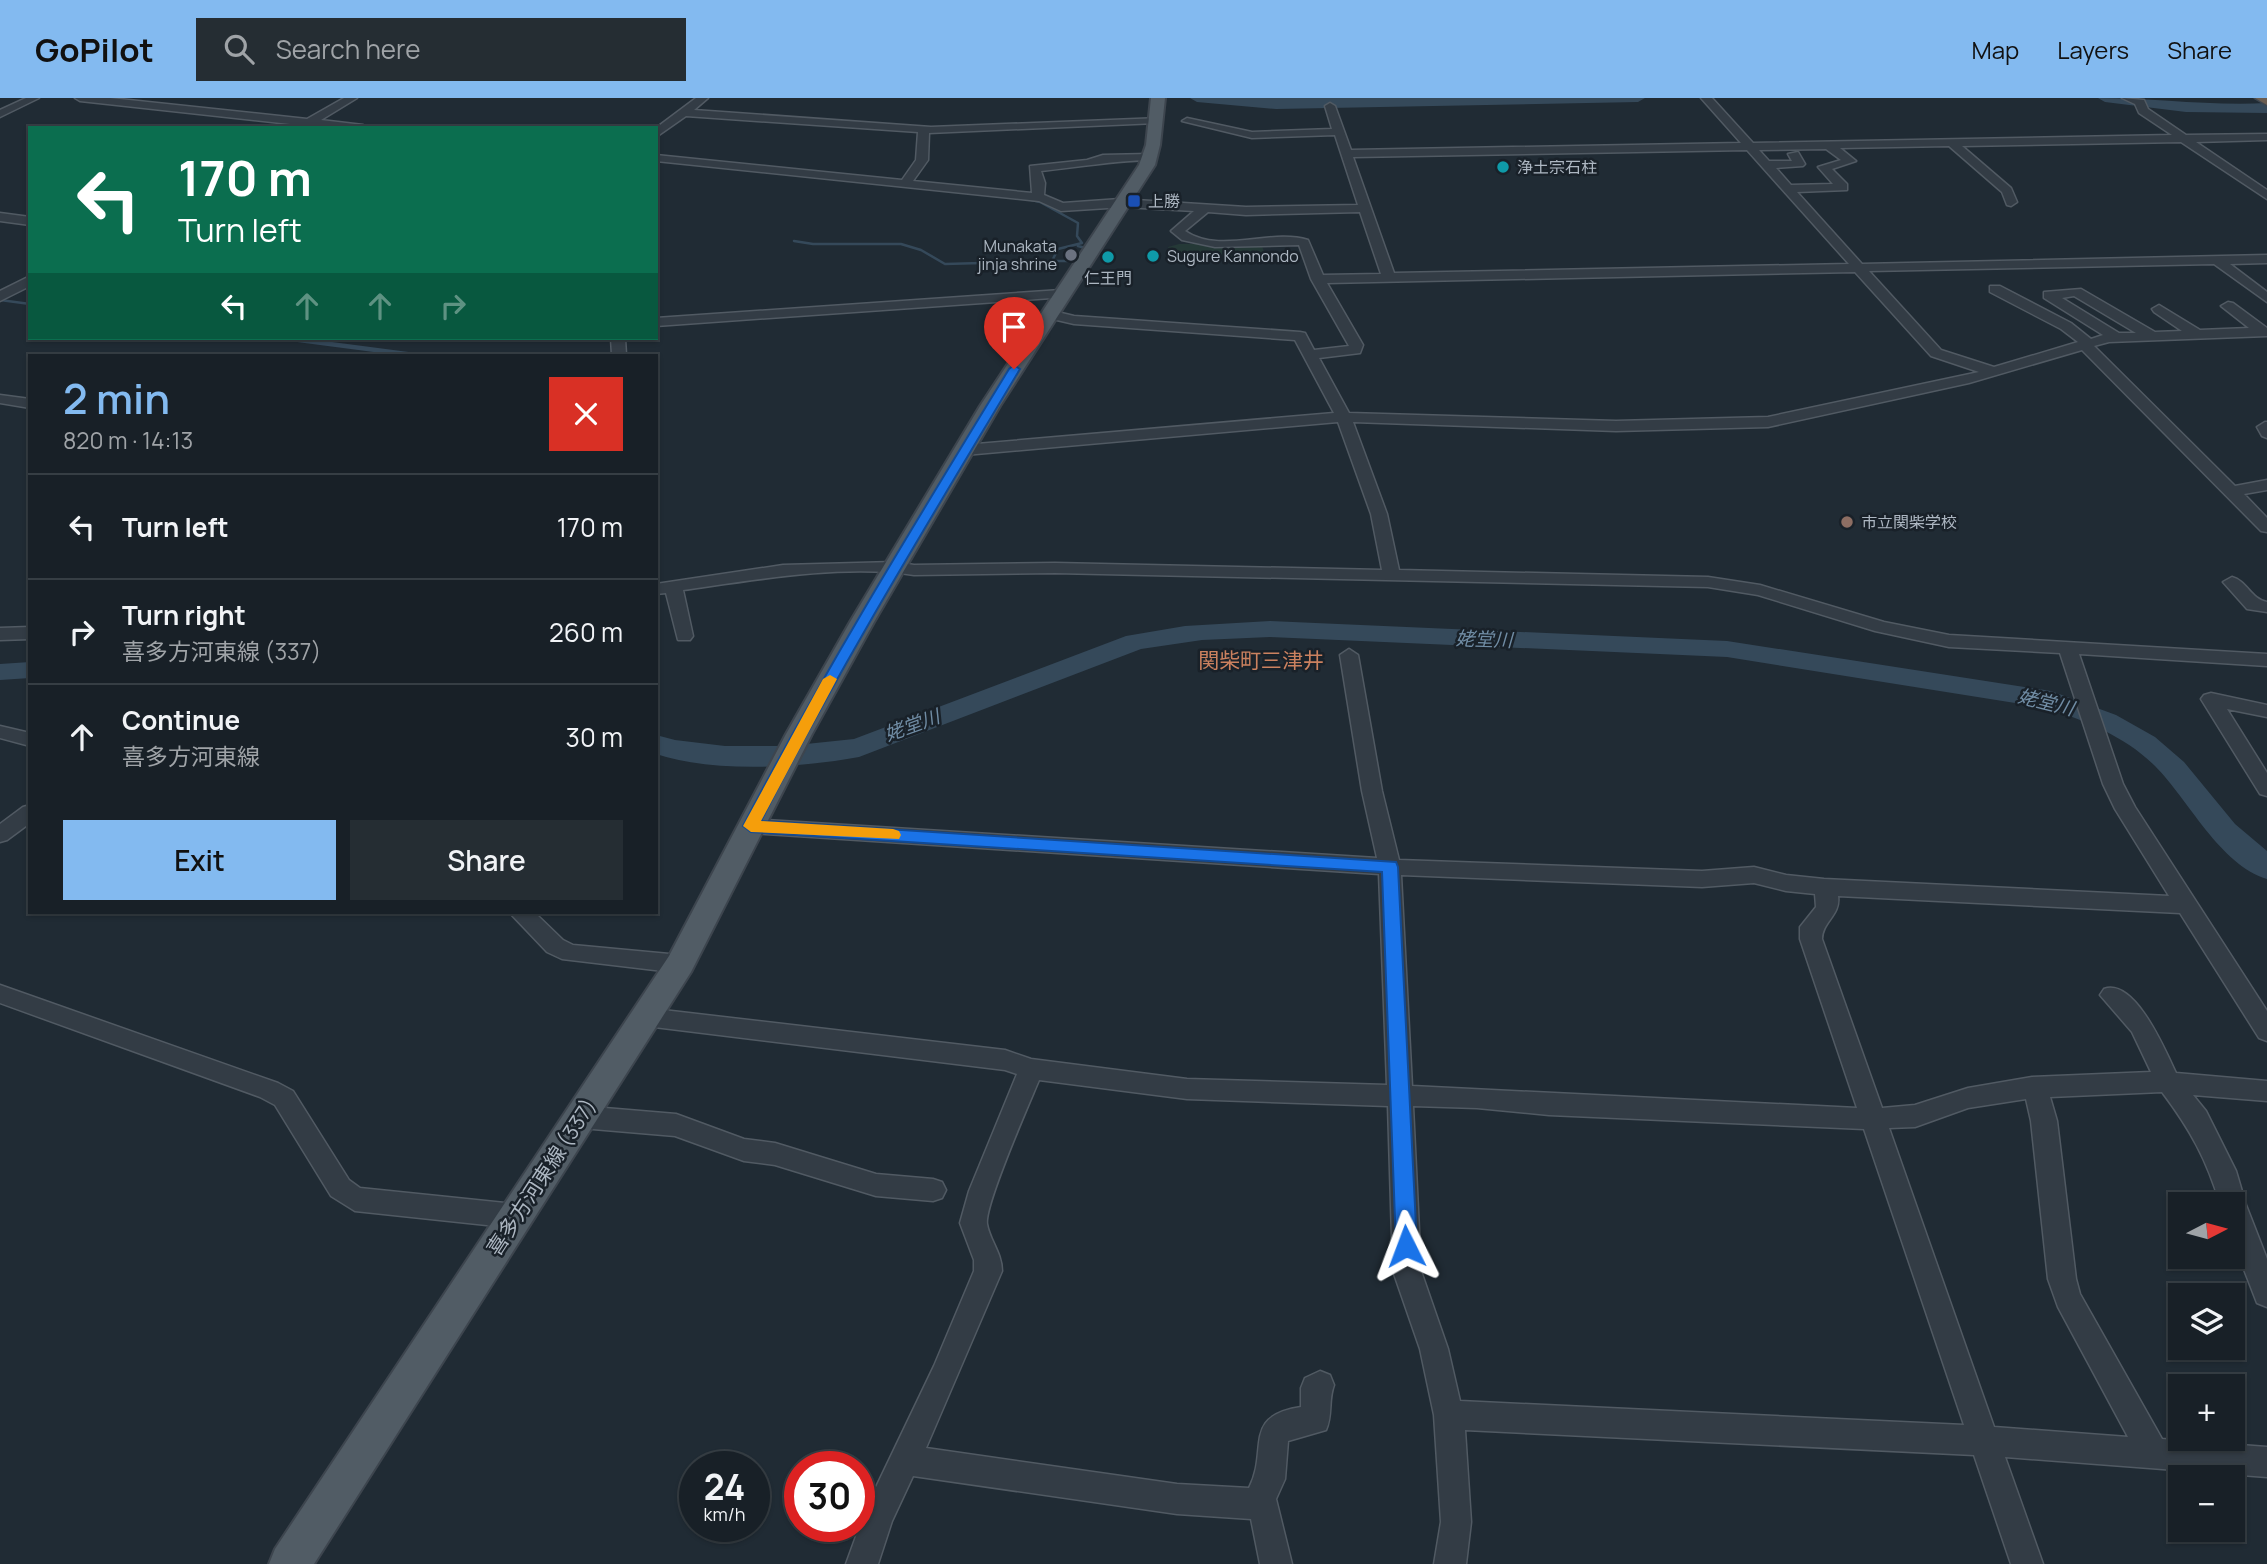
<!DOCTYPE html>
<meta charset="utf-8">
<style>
body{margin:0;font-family:Manrope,"Noto Sans JP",sans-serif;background:#252d33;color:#f1f3f6;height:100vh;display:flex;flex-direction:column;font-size:26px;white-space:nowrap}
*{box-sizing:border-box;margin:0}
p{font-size:23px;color:#9fa3a7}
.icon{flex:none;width:38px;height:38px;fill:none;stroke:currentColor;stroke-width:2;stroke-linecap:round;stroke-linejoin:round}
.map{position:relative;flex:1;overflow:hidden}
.drawer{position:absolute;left:28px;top:256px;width:630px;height:560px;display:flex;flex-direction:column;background:#182027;border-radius:0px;box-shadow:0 2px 5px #0004,0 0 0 2px #363e44}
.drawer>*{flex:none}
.banner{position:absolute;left:28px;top:28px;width:630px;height:214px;border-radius:0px;box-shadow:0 2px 5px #0004,0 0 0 2px #363e44;background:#0b6e4f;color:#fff;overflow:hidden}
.needle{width:46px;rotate:84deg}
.tools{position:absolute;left:2168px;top:1094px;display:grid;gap:14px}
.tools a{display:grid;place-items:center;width:77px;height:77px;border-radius:0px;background:#182027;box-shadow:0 2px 5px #0004,0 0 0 2px #363e44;font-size:35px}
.speed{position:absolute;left:679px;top:1353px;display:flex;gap:14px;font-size:35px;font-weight:700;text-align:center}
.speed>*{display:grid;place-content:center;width:91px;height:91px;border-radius:50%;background:#182027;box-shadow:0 2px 5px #0004,0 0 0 2px #363e44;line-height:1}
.speed small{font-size:18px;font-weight:400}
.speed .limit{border:10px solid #d22;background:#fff;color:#111}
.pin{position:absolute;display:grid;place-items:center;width:60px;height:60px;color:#fff;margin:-72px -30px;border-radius:50% 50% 50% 0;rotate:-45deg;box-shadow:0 0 7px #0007}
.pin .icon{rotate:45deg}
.me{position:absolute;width:77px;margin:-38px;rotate:357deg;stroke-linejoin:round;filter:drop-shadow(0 0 5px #0008)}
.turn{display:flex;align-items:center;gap:24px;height:147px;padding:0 35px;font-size:32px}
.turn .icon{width:91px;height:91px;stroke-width:2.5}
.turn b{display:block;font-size:49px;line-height:60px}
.lanes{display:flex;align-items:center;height:66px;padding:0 35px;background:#0003;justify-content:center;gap:35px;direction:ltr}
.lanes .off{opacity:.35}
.round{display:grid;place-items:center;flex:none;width:74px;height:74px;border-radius:0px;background:#252d33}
.overview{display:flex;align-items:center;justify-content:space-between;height:119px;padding:0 35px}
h1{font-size:42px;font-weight:600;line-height:52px;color:#83baf0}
.action{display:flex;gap:14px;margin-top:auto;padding:14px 35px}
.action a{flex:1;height:80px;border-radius:0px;background:#83baf0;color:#111;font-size:28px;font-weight:600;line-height:80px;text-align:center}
.action a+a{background:#252d33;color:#f1f3f6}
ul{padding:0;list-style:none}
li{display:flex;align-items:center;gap:21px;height:105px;padding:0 35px;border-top:2px solid #363e44}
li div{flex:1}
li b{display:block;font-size:26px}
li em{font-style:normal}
header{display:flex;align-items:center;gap:42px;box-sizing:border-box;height:98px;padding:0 35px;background:#83baf0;color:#111}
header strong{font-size:33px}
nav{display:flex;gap:38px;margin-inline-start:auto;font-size:24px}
.search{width:490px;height:63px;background:#252d33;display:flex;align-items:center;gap:18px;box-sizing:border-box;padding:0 24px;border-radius:0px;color:#9fa3a7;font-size:26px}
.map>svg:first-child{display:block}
</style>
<header>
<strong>GoPilot</strong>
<div class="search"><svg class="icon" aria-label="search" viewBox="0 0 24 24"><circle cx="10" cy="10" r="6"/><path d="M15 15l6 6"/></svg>Search here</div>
<nav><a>Map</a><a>Layers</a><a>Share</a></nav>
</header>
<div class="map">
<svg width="2267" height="1466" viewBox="0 0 2267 1466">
<rect width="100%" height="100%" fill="#202b34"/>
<path fill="#253937" d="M1261 145 1268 165 1230 159 1190 160 1170 154 1168 149 1179 146Z"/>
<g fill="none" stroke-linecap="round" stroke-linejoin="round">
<path stroke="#35495a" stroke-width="2.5" d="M1027 101 1040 104 1078 125 1077 138 1082 145 1058 151 1052 163H1080
M794 143 813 146H901L921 152 945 166 1052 163
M1078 148 1085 150 1083 154
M0 202 30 206"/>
<path stroke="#35495a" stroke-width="4.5" d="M284 240 414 257"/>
<path fill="#35495a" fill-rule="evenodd" d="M1190 0H1645L1638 4 1276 11 1197 4Z
M2098 0C2154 0 2210 8 2267 5V15L2186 14 2105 4Z
M1270 523 1727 543 2051 593 2116 617 2155 639 2184 664 2235 726 2267 753V781C2220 767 2188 701 2155 668 2126 639 2086 623 2047 610L1727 559 1270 539 1202 542 1141 551 859 659C799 670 714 675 656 656V637L675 642 725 648H787L854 641 1126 538 1185 528Z
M30 564V580L0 582V566Z"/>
<g stroke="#515a63" stroke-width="3">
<path id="minor" d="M26 0H39L0 19V12Z
M75 0H110L307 21 344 0H357L321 22 363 27 368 30 308 28 80 3Z
M696 0H708L694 12 931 29 1161 20V24L1157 25 929 35 928 62 913 83 1032 95 1030 68 1087 62 1103 57 1150 56 1156 59 1150 62C1113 63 1078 69 1041 73L1045 85 1044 97 1063 105 1120 101 1246 109 1358 107 1335 37 1252 40 1182 23 1187 20 1252 34 1332 31 1325 8 1330 5 1335 8 1351 52 1741 45 1701 0H1712L1753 45 2172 37 2139 15 2135 6 2122 0 2144 2 2148 11 2186 37 2267 36V42L2196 44 2267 92V101L2181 44 1962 48 2011 90 2017 104 2011 108 2007 107 2002 94 1949 48 1840 50 1856 63 1832 71 1847 86V92L1797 94 1862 166 2267 157V165L2230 166 2267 194V204L2214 166 1869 173 1941 252 1994 269 2078 244 2061 231 1990 194V188H2000L2071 225 2091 241 2103 237 2044 200V194L2081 191 2155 234 2182 233 2154 214 2152 211 2159 207 2200 232 2249 230 2221 208 2228 204 2233 205 2267 230V238L2109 244 2094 248 2235 388 2267 382V392L2244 396 2267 420V434L2261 433 2082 252 1969 285 1768 329 1616 333 1353 324 1387 416 1399 472 1708 479 1760 487 1884 524 1949 537 2267 556V568L2079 556 2123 686 2135 709 2267 913V943L2259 940 2180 815 1838 798C1841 817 1822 824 1822 841L1882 1010 1915 1007 1968 990 2032 979 2151 974 2132 934 2100 897 2104 891C2135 880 2165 952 2176 975L2267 983V1003L2193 997 2206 1013 2236 1073 2246 1107 2267 1161V1209L2257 1205 2233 1143V1106H2220C2207 1062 2190 1031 2162 994L2050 999 2057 1023 2076 1181 2080 1196 2162 1341 2267 1349V1379L2005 1359 2043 1466H2011L1974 1357 1465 1332 1471 1424 1466 1466H1434L1441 1424 1434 1317 1420 1251 1393 1173 1388 1008 1187 1001 1039 982C1029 1006 984 1108 987 1126 990 1143 1002 1155 1002 1173L926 1350 1177 1386 1249 1390C1269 1352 1241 1318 1301 1309V1290L1305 1280 1320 1273 1330 1277 1334 1287C1328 1302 1333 1317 1326 1332L1288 1343 1285 1381 1276 1401 1292 1466H1260L1251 1421 1177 1416 913 1378 892 1423 878 1466H846L867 1408 934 1268 974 1173V1162L960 1125 969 1093 1017 976 1005 972 646 928 638 926 634 919 638 912 646 910 1005 952 1031 961 1187 981 1387 987 1379 776 751 735 744 733 741 728 744 723 751 721 1377 760 1362 693 1340 557 1349 551 1358 557 1382 693 1399 762 1702 773 1754 769 1786 777 1824 781 2169 798 2115 711 2103 686 2060 555 1949 549 1875 533 1758 497 1708 489 1055 475 914 477C843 466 754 482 683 492L693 538 690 542H678L666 495 656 496V486L783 467 895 464 914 467 1055 465 1382 472 1371 416 1338 324 965 357 957 352 965 347 1334 315 1295 242 1074 226 1044 219 1042 216 1049 212 1074 218 1300 234 1305 235 1314 252 1349 248 1311 181 1299 147 1215 149 1182 142 1171 133 1194 113 1124 109 1061 113 1039 103 656 63V57L902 82 916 62 918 34 686 18 656 39V30ZM1826 51 1841 62 1818 69 1833 86 1791 87 1776 70 1803 68 1805 66 1798 54 1788 56 1792 63H1769L1759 52ZM1747 52 1849 166 1394 175 1353 59ZM1208 114 1246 117 1360 114 1381 176 1323 177 1308 142C1270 130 1221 157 1185 133ZM1855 174 1931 258 1979 274 1768 319 1616 323 1349 315 1319 260 1360 255 1363 247 1327 185ZM2074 198 2136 235H2119L2062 200ZM1401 777 1702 789 1754 785 1786 793 1815 796 1816 809 1800 829V841L1857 1010 1412 988ZM2026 1001 2031 1023 2048 1181 2058 1209 2128 1339 1994 1329 1889 1030 1915 1029 1968 1010ZM1413 1008 1477 1010 1549 1017 1864 1031 1964 1327 1460 1303 1448 1251 1421 1173Z
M0 115 30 119V127L0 123Z
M30 178V188L0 203V193Z
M1061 192 1066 193V199L656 228V220Z
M611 240H625L626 257H612Z
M0 297 30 301V310L0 305Z
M2265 324H2267V340L2262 338 2257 329Z
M2232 479C2247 483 2251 501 2267 504V514L2247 511 2223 484Z
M30 529V541L0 542V530Z
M2211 595 2267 607V619L2227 611 2267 675V698L2260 696 2201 601 2204 597Z
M0 628 30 635V648L0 640Z
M30 707V725L7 742 0 744V726L23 709Z
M509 814H534L563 842 573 847 680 857 688 860 691 866 688 872 680 875 562 861 547 854Z
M0 887 278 985 293 993 349 1082 360 1090 515 1106 524 1110 528 1118 524 1126 515 1130 355 1113 331 1098 275 1007 260 999 0 905Z
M581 1008 676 1016 744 1041 775 1045 876 1076 933 1081 942 1084 946 1092 942 1100 933 1103 876 1098 775 1067 744 1063 675 1038 581 1030 572 1026 568 1019 572 1012Z"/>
</g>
<g stroke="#3d454e" stroke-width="4">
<path id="major" d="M1151 0H1165L1160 47 1155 67 1000 308 874 524 812 636 691 874 314 1466H269L275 1451 669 858 786 636 850 524 980 308 1139 67 1146 47Z"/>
</g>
<g stroke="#3e474f" stroke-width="3">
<path id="highway" d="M2255 0H2267V7Z"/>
</g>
<use href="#minor" fill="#333c45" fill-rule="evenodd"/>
<use href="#major" fill="#515c65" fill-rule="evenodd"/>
<use href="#highway" fill="#6a5d51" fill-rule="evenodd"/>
</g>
<path fill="#1a73e8" stroke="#114b97" stroke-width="2" d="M1014 267 1020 271C931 420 840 568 761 723L1396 764 1398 769 1417 1148 1414 1155 1406 1157 1399 1155 1396 1148 1382 774 751 734 743 728C825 571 917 422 1009 271Z"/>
<path fill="#f59e0b" d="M830 577 837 581 761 723 893 731 899 733 901 737 899 741 751 734 743 728 823 581Z"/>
<g fill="#0f9aa8" stroke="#192129" stroke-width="2.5">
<circle cx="1503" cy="69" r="7"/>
<circle cx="1153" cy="158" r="7"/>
<circle cx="1108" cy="159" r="7"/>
</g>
<rect fill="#1a4fb4" stroke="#192129" stroke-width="2.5" x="1127" y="96" width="14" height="14" rx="3.5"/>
<circle fill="#6b7280" stroke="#192129" stroke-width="2.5" cx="1071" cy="157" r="7"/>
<circle fill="#8d6e63" stroke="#192129" stroke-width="2.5" cx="1847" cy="424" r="7"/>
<g text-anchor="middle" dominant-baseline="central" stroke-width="5" stroke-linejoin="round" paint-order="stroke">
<g font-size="16" fill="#adb7c2" stroke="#192129" text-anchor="start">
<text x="1517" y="69">浄土宗石柱</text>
<text x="1148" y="103">上勝</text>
<text x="1057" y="148" text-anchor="end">Munakata<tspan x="1057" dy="18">jinja shrine</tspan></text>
<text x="1167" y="158">Sugure Kannondo</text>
<text x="1108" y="180" text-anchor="middle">仁王門</text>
<text x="1861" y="424">市立関柴学校</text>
</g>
<g font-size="19" font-style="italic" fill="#708ca4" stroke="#192129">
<text transform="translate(1484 541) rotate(2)">姥堂川</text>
<text transform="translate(2046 604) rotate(14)">姥堂川</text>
<text transform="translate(912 627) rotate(-20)">姥堂川</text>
</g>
<g font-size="21" fill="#cb815f" stroke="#192129">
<text x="1261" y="562">関柴町三津井</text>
</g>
<g font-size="21" fill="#adb7c2" stroke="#192129">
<text transform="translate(541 1079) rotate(-57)">喜多方河東線 (337)</text>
</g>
</g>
</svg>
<div class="tools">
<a><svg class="needle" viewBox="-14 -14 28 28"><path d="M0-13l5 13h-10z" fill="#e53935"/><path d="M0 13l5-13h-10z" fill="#9fa3a7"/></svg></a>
<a><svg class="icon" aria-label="layers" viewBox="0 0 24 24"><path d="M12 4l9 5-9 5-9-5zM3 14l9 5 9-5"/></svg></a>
<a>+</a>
<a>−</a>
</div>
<div class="speed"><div>24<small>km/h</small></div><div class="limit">30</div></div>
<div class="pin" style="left:1014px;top:271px;background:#d93025"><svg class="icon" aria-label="arrive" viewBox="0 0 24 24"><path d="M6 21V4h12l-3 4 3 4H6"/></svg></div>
<svg class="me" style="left:1406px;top:1148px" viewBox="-20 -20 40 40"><path d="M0-17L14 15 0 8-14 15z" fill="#1a73e8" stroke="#fff" stroke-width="4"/></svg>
<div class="banner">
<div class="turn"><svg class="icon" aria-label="left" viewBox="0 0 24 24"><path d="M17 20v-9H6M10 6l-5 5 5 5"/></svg><div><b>170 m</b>Turn left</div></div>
<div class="lanes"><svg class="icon" aria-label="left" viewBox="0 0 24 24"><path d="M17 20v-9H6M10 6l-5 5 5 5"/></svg><svg class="icon off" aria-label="ahead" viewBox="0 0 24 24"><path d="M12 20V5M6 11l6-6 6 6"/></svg><svg class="icon off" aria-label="ahead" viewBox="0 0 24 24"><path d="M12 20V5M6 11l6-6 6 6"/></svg><svg class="icon off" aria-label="right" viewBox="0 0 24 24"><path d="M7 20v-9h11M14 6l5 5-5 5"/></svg></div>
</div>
<section class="drawer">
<div class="overview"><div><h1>2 min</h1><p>820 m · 14:13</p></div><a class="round" style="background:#d93025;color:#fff"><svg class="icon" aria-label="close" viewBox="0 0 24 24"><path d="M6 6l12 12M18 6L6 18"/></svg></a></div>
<ul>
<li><svg class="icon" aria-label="left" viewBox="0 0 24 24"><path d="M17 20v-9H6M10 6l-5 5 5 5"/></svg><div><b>Turn left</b></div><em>170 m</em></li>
<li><svg class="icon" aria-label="right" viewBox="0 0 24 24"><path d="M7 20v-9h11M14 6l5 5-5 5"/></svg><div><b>Turn right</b><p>喜多方河東線 (337)</p></div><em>260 m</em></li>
<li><svg class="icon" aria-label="ahead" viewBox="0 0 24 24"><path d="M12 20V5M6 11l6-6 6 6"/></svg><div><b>Continue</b><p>喜多方河東線</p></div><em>30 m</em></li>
</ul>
<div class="action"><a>Exit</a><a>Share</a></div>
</section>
</div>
